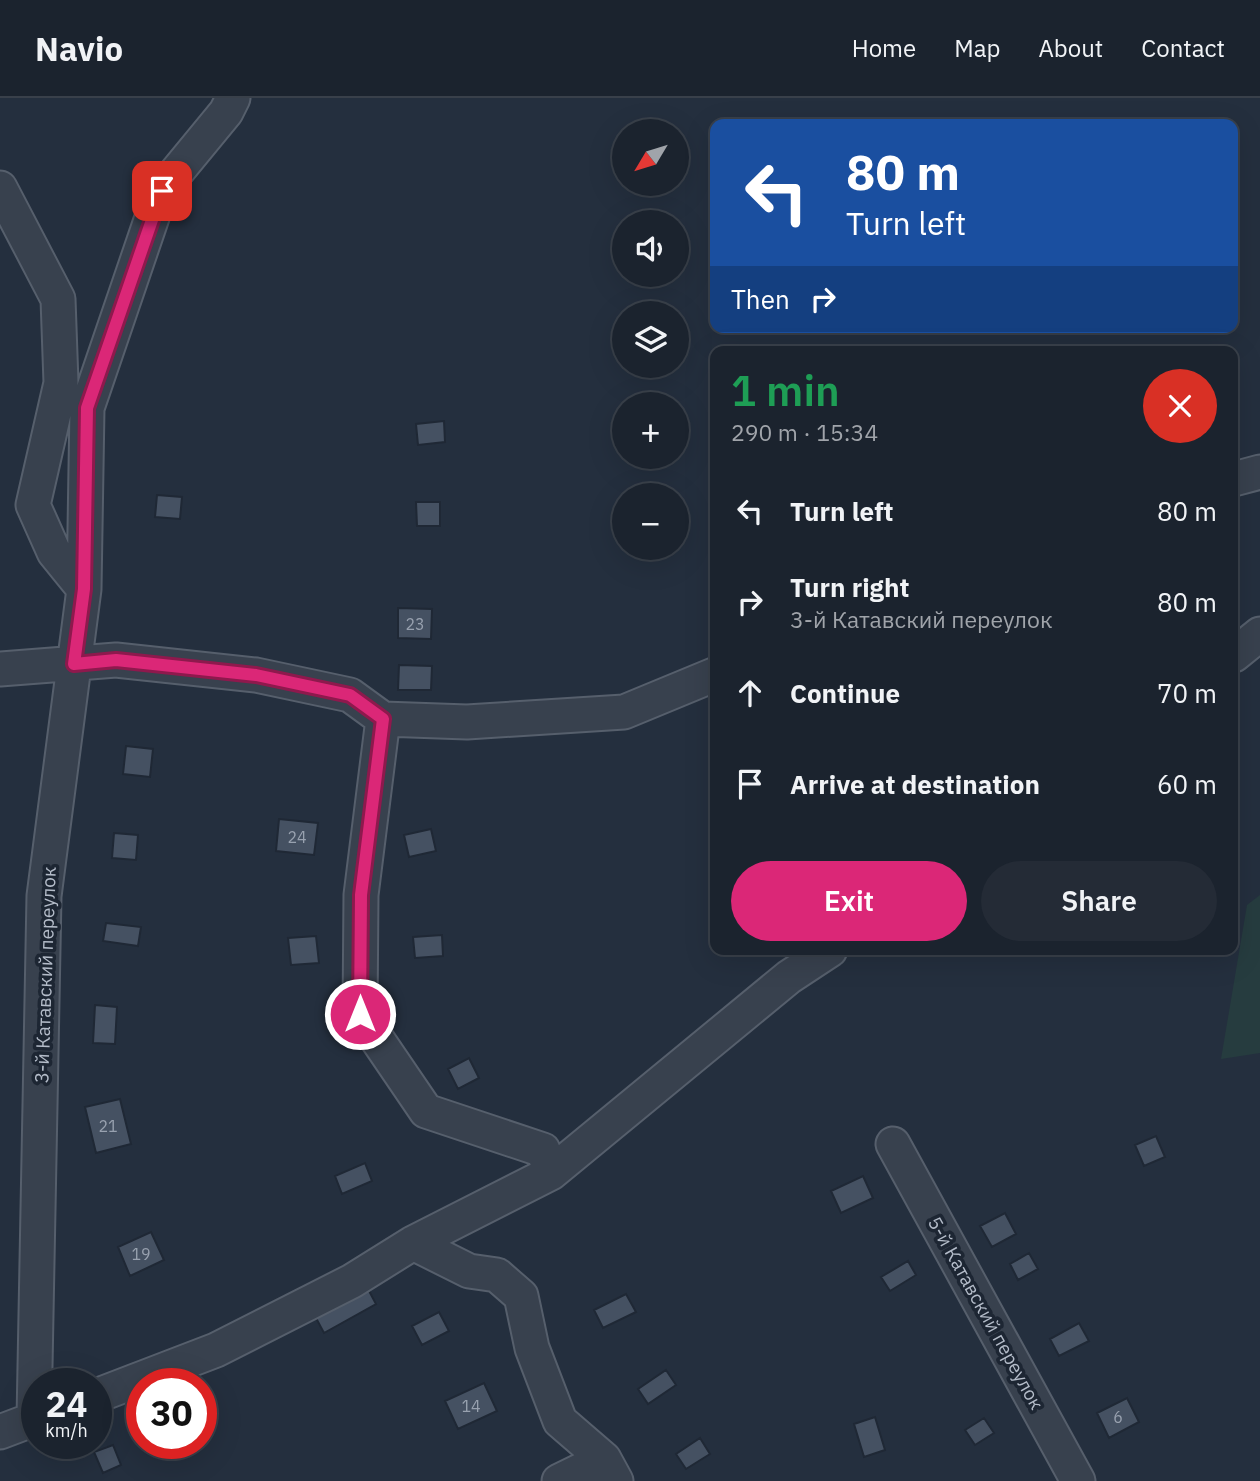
<!DOCTYPE html>
<meta charset="utf-8">
<style>
body{margin:0;font-family:"IBM Plex Sans",sans-serif;background:#242b36;color:#f1f3f6;height:100vh;display:flex;flex-direction:column;font-size:26px;white-space:nowrap}
*{box-sizing:border-box;margin:0}
p{font-size:23px;color:#a0a4aa}
.icon{flex:none;width:38px;height:38px;fill:none;stroke:currentColor;stroke-width:2;stroke-linecap:round;stroke-linejoin:round}
.map{position:relative;flex:1;overflow:hidden}
.side{position:absolute;left:710px;top:248px;width:528px;height:609px;display:flex;flex-direction:column;background:#1b232e;border-radius:14px;box-shadow:0 7px 28px #0002,0 0 0 2px #39404a}
.side>*{flex:none}
.top-card{position:absolute;left:710px;top:21px;width:528px;height:214px;border-radius:14px;box-shadow:0 7px 28px #0002,0 0 0 2px #39404a;background:#1a4fa0;color:#fff;overflow:hidden}
.needle{width:46px;rotate:232deg}
.buttons{position:absolute;left:612px;top:21px;display:grid;gap:14px}
.buttons a{display:grid;place-items:center;width:77px;height:77px;border-radius:50%;background:#1b232e;box-shadow:0 7px 28px #0002,0 0 0 2px #39404a;font-size:35px}
.speed{position:absolute;left:21px;top:1270px;display:flex;gap:14px;font-size:35px;font-weight:700;text-align:center}
.speed>*{display:grid;place-content:center;width:91px;height:91px;border-radius:50%;background:#1b232e;box-shadow:0 7px 28px #0002,0 0 0 2px #39404a;line-height:1}
.speed small{font-size:18px;font-weight:400}
.speed .limit{border:10px solid #d22;background:#fff;color:#111}
.pin{position:absolute;display:grid;place-items:center;width:60px;height:60px;color:#fff;margin:-30px;border-radius:14px;box-shadow:0 4px 10px #0006}
.me{position:absolute;width:77px;margin:-38px;rotate:0deg;stroke-linejoin:round;filter:drop-shadow(0 0 5px #0008)}
.turn{display:flex;align-items:center;gap:24px;height:147px;padding:0 21px;font-size:32px}
.turn .icon{width:91px;height:91px;stroke-width:2.5}
.turn b{display:block;font-size:49px;line-height:60px}
.then{display:flex;align-items:center;height:66px;padding:0 21px;background:#0003;gap:14px;font-size:26px}
.round{display:grid;place-items:center;flex:none;width:74px;height:74px;border-radius:37px;background:#242b36}
.summary{display:flex;align-items:center;justify-content:space-between;height:119px;padding:0 21px}
h1{font-size:42px;font-weight:600;line-height:52px;color:#1e9e55}
.action{display:flex;gap:14px;margin-top:auto;padding:14px 21px}
.action a{flex:1;height:80px;border-radius:42px;background:#db2777;color:#fff;font-size:28px;font-weight:600;line-height:80px;text-align:center}
.action a+a{background:#242b36;color:#f1f3f6}
ul{padding:0;list-style:none}
li{display:flex;align-items:center;gap:21px;height:91px;padding:0 21px}
li div{flex:1}
li b{display:block;font-size:26px}
li em{font-style:normal}
header{display:flex;align-items:center;gap:42px;box-sizing:border-box;height:98px;padding:0 35px;background:#1b232e;border-bottom:2px solid #39404a}
header strong{font-size:33px}
nav{display:flex;gap:38px;margin-inline-start:auto;font-size:24px}
.map>svg:first-child{display:block}
</style>
<header>
<strong>Navio</strong>
<nav><a>Home</a><a>Map</a><a>About</a><a>Contact</a></nav>
</header>
<div class="map">
<svg width="1260" height="1383" viewBox="0 0 1260 1383">
<rect width="100%" height="100%" fill="#242f3e"/>
<path fill="#263c3f" d="M1260 797V955L1221 961 1247 807Z"/>
<path fill="#455162" stroke="#1f2835" stroke-width="2" d="M444 323 445 344 418 347 416 326Z
M157 397 182 399 180 421 155 419Z
M416 404H440V428H417Z
M398 510 432 511 431 541 398 540Z
M399 567 432 568 431 592H398Z
M126 648 153 651 150 679 123 676Z
M279 721 318 725 314 757 276 753Z
M431 731 436 753 409 759 404 737Z
M114 735 138 737 136 762 112 760Z
M106 825 141 829 138 848 103 843Z
M442 837 443 858 415 860 413 839Z
M316 838 319 865 291 867 288 840Z
M95 907 117 909 115 946 93 945Z
M469 960 479 980 458 991 448 971Z
M120 1001 131 1046 96 1055 85 1009Z
M1156 1038 1165 1059 1144 1068 1135 1047Z
M365 1065 372 1083 342 1096 335 1078Z
M863 1078 873 1100 841 1115 831 1093Z
M1005 1115 1016 1136 992 1149 980 1128Z
M151 1134 164 1162 130 1178 118 1149Z
M1029 1155 1038 1171 1018 1182 1010 1166Z
M908 1163 916 1177 890 1193 881 1179Z
M368 1191 376 1206 324 1235 316 1220Z
M626 1196 636 1214 603 1230 594 1212Z
M439 1214 449 1233 422 1247 412 1228Z
M1079 1225 1089 1243 1059 1258 1050 1241Z
M666 1272 676 1287 648 1306 638 1291Z
M484 1285 497 1313 458 1331 445 1303Z
M1127 1300 1139 1324 1109 1340 1097 1315Z
M875 1319 885 1352 864 1359 854 1326Z
M984 1320 994 1335 975 1347 965 1332Z
M700 1340 710 1356 686 1371 676 1356Z
M113 1347 121 1367 103 1375 94 1354Z"/>
<g fill="none" stroke-linecap="round" stroke-linejoin="round">
<g stroke="#565f6c" stroke-width="37">
<path id="minor" d="M0 90 58 201 61 285 33 407 54 454 84 491
M1234 381 1260 374
M1234 557 1260 536
M0 571 116 562 256 577 350 597 383 621 467 624 624 614 716 576
M383 621 361 797 360 916 426 1013 543 1052 551 1075
M893 1046 1078 1383
M413 1145 469 1173 497 1177 521 1198 532 1250 560 1323 604 1361 616 1383
M96 1298 216 1252 352 1183 413 1145 551 1075 789 879 830 852
M34 1321 44 798 84 491 87 310 161 93 226 14 233 0
M0 1334 37 1320
M559 1383 604 1361"/>
</g>
<use href="#minor" stroke="#38414e" stroke-width="33"/>
</g>
<g fill="none" stroke-linecap="round" stroke-linejoin="round">
<g stroke="#8e194d" stroke-width="18">
<path id="route" d="M162 93 87 310 84 491 74 566 116 562 256 577 350 597 383 621 361 797 360 916"/>
</g>
<use href="#route" stroke="#db2777" stroke-width="12"/>
</g>
<g text-anchor="middle" dominant-baseline="central" stroke-width="7" stroke-linejoin="round" paint-order="stroke">
<g font-size="16" fill="#98a1af">
<text x="415" y="526">23</text>
<text x="297" y="739">24</text>
<text x="108" y="1028">21</text>
<text x="141" y="1156">19</text>
<text x="471" y="1308">14</text>
<text x="1118" y="1319">6</text>
</g>
<g font-size="19" fill="#b4bcc9" stroke="#1d2633">
<text transform="translate(45 877) rotate(-88)">3-й Катавский переулок</text>
<text transform="translate(986 1215) rotate(61)">5-й Катавский переулок</text>
</g>
</g>
</svg>
<div class="buttons">
<a><svg class="needle" viewBox="-14 -14 28 28"><path d="M0-13l5 13h-10z" fill="#e53935"/><path d="M0 13l5-13h-10z" fill="#a0a4aa"/></svg></a>
<a><svg class="icon" aria-label="sound" viewBox="0 0 24 24"><path d="M4 9h4l5-4v14l-5-4H4zM17 9q2 3 0 6"/></svg></a>
<a><svg class="icon" aria-label="layers" viewBox="0 0 24 24"><path d="M12 4l9 5-9 5-9-5zM3 14l9 5 9-5"/></svg></a>
<a>+</a>
<a>−</a>
</div>
<div class="speed"><div>24<small>km/h</small></div><div class="limit">30</div></div>
<div class="pin" style="left:162px;top:93px;background:#d93025"><svg class="icon" aria-label="arrive" viewBox="0 0 24 24"><path d="M6 21V4h12l-3 4 3 4H6"/></svg></div>
<svg class="me" style="left:360px;top:916px" viewBox="-20 -20 40 40"><circle r="17" fill="#db2777" stroke="#fff" stroke-width="3"/><path d="M0-11L8 9 0 5-8 9z" fill="#fff"/></svg>
<div class="top-card">
<div class="turn"><svg class="icon" aria-label="left" viewBox="0 0 24 24"><path d="M17 20v-9H6M10 6l-5 5 5 5"/></svg><div><b>80 m</b>Turn left</div></div>
<div class="then">Then<svg class="icon" aria-label="right" viewBox="0 0 24 24"><path d="M7 20v-9h11M14 6l5 5-5 5"/></svg></div>
</div>
<section class="side">
<div class="summary"><div><h1>1 min</h1><p>290 m · 15:34</p></div><a class="round" style="background:#d93025;color:#fff"><svg class="icon" aria-label="close" viewBox="0 0 24 24"><path d="M6 6l12 12M18 6L6 18"/></svg></a></div>
<ul>
<li><svg class="icon" aria-label="left" viewBox="0 0 24 24"><path d="M17 20v-9H6M10 6l-5 5 5 5"/></svg><div><b>Turn left</b></div><em>80 m</em></li>
<li><svg class="icon" aria-label="right" viewBox="0 0 24 24"><path d="M7 20v-9h11M14 6l5 5-5 5"/></svg><div><b>Turn right</b><p>3-й Катавский переулок</p></div><em>80 m</em></li>
<li><svg class="icon" aria-label="ahead" viewBox="0 0 24 24"><path d="M12 20V5M6 11l6-6 6 6"/></svg><div><b>Continue</b></div><em>70 m</em></li>
<li><svg class="icon" aria-label="arrive" viewBox="0 0 24 24"><path d="M6 21V4h12l-3 4 3 4H6"/></svg><div><b>Arrive at destination</b></div><em>60 m</em></li>
</ul>
<div class="action"><a>Exit</a><a>Share</a></div>
</section>
</div>
